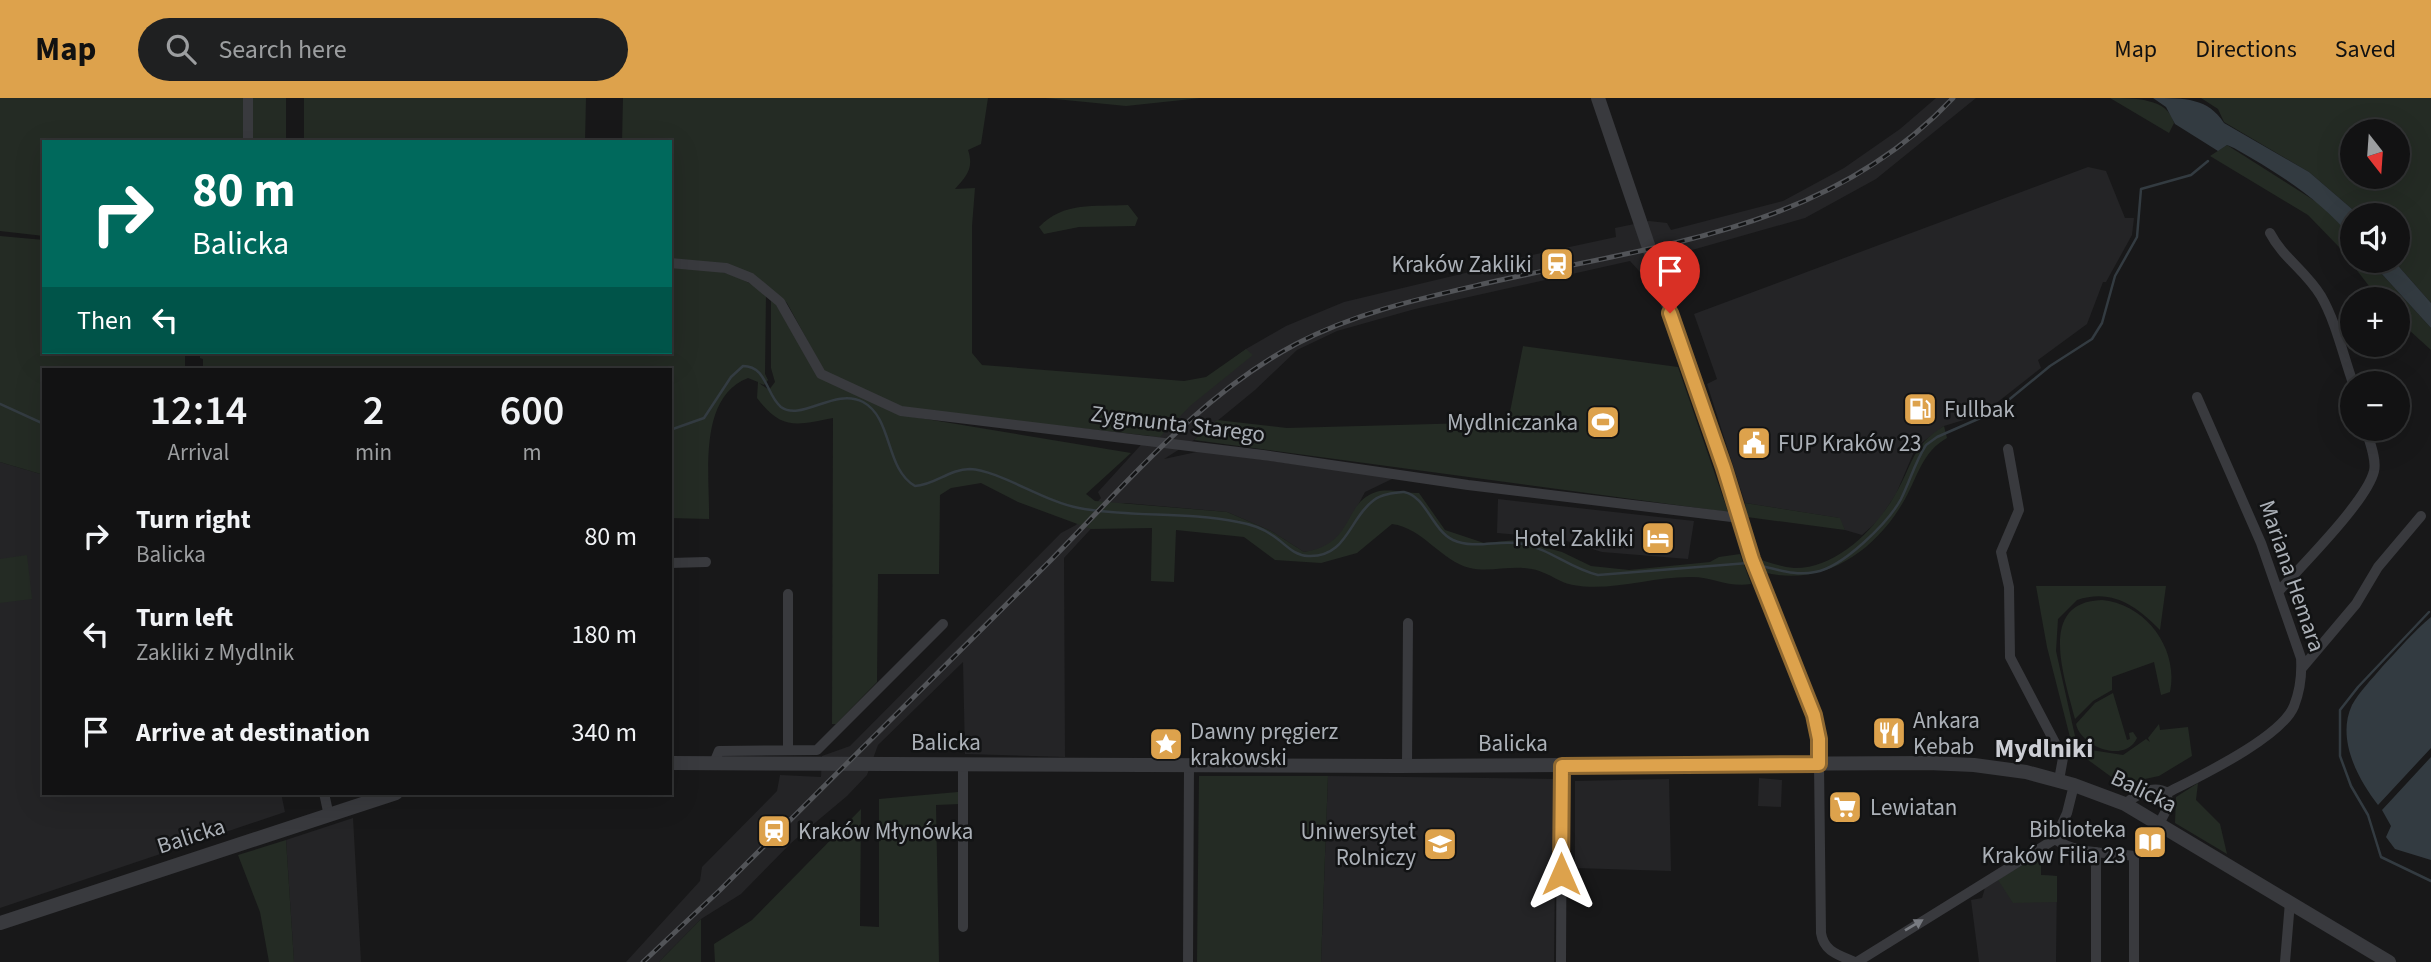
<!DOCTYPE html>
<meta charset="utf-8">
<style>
body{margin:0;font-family:"Source Sans 3",sans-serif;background:#1f2021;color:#f1f3f6;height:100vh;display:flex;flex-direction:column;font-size:26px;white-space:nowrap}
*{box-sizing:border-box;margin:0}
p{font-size:23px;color:#9c9ea0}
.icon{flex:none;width:38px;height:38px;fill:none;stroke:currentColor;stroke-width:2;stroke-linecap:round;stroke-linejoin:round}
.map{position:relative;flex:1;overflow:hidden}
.panel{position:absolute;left:42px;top:270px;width:630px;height:427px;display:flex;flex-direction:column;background:#121213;border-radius:0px;box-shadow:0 7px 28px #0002,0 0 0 2px #313233}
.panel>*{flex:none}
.top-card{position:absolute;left:42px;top:42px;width:630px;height:214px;border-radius:0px;box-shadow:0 7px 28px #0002,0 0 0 2px #313233;background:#00695c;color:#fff;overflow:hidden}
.needle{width:46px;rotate:163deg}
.fabs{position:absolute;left:2340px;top:21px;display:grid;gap:14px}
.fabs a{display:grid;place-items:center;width:70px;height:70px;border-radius:50%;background:#121213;box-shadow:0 7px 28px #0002,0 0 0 2px #313233;font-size:35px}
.pin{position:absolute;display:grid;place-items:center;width:60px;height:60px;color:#fff;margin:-72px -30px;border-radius:50% 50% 50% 0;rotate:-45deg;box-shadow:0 0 7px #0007}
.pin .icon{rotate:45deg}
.me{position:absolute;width:77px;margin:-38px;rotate:0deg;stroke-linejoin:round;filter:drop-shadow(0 0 5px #0008)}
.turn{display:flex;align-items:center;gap:24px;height:147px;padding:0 35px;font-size:32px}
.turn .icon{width:91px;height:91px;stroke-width:2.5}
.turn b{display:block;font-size:49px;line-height:60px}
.then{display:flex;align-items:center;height:66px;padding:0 35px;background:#0003;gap:14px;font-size:26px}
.eta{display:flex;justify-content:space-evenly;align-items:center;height:119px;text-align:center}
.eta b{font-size:42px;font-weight:600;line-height:49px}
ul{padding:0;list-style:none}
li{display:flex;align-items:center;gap:21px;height:98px;padding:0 35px}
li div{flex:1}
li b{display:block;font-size:26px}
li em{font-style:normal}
header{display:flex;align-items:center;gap:42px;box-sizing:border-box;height:98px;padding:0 35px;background:#dda24c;color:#111}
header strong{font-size:33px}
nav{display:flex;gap:38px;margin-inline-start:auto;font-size:24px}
.search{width:490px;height:63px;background:#1f2021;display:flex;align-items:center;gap:18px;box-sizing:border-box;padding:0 24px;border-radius:38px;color:#9c9ea0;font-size:26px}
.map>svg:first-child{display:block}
</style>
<header>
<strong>Map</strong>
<div class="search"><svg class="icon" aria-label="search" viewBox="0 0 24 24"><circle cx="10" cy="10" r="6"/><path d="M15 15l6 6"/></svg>Search here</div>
<nav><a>Map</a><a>Directions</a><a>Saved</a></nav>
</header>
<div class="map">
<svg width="2431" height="864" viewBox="0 0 2431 864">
<rect width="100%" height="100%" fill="#181819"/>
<path fill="#242426" d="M1936 0H1976L1876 81 1805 120 1678 156 1665 171 1640 174 1630 163 1415 211 1337 233 1297 252 1255 292 1194 342 1164 361 1201 353 1394 380 1365 394 1341 439 1319 452 1304 454 1271 433 1227 414 1125 405 1112 408 1064 460 1065 659 965 656 963 564 878 647 867 677 847 698 791 745 741 796 701 821 659 864H626L700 783 702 769 777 693 780 677 821 679 822 658 850 648 1061 435 1076 427 1101 400 1098 394 1191 292 1246 251 1286 228 1344 204 1482 171 1481 168 1616 139 1615 130 1649 123 1667 125 1671 132 1783 103 1844 70 1900 31Z
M2088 69 2106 73 2125 120H2134L2132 137 2106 184H2103L2087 226 2038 262 2041 270 1999 303 1980 317 1944 328 1916 349 1896 396 1879 422 1862 437 1845 432 1839 420 1745 405 1707 286 1717 281 1694 216Z
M0 364 44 377V695H281L285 714 0 810Z
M1498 401 1694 423 1688 461 1602 454 1557 440 1497 435Z
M1328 678 1556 681 1554 864H1321Z
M1759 680 1782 682 1781 709 1758 708Z
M1669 681 1671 773 1575 770V683Z
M353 720 361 864H294L286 742Z
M2041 756V777L2057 778 2056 864H1979L1971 802 1982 800 1985 790Z"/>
<path fill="#242b24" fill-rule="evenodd" d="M0 0H245L244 44H44V138L0 133Z
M251 0H286V44H251Z
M304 0H586L585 44H304Z
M623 0H988L981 46 968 52C974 70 967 78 955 91L975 90 972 128V255L982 267 1184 283 1206 279 1246 251 1253 257 1190 308 1160 339 898 310 824 273 787 205 753 178 670 161V44H622Z
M1045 0H1201L1126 8Z
M2110 0C2134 0 2168 0 2174 25L2169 35Z
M2201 0H2431V205L2394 163H2398V117H2359L2309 74 2224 24 2218 11ZM2352 33H2398V79H2352Z
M2227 47 2326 110 2352 140V163H2370L2431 230V252L2398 222V201H2379L2339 149 2308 117 2210 58Z
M1128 107 1138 120 1135 128 1079 129 1044 136 1039 129C1064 103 1094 109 1128 107Z
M0 138 44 142V254H185V271H44V377L0 364Z
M670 168C711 171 730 171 766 195L765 276 768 282 764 287 759 285 769 292 775 284 771 270V198L811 266 902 317 1131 355 1086 396 1095 403 1227 414 1271 433 1304 454C1356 446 1342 405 1376 394 1387 390 1407 395 1419 395L1445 432 1484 445 1516 442 1562 454 1591 468 1629 472 1710 464 1719 459 1740 456 1751 486C1728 490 1712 478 1689 479 1651 479 1610 494 1573 487 1556 484 1546 471 1523 470 1505 469 1487 474 1470 470 1441 463 1423 430 1392 426L1357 455 1321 465 1275 462 1244 439 1176 432 1174 484 1151 483 1152 430 1091 431 1018 404 981 385 951 390 940 397 939 476H878L877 584 836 626H832L833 320C797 327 782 333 757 300L758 284 748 280C697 300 710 378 709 421L670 420V271H203V261L200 260V254H670Z
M1523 248 1678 269 1728 414 1194 342 1217 322 1287 330 1508 324Z
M1944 328 1947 340C1922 354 1918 378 1905 401 1876 453 1823 490 1763 474L1757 461C1769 464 1782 469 1794 470 1837 471 1876 430 1895 397 1913 367 1911 348 1944 328Z
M1745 405 1840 420 1845 432 1747 419Z
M27 457 32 501 0 505V461Z
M2036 488H2166L2160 532C2137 508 2112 490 2077 502L2058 521 2056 553 2075 638 2073 651 2047 549Z
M2102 502C2146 506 2179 551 2170 594L2161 597 2154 564 2112 579V592L2093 603 2075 621C2065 580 2036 504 2102 502Z
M2113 595 2127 642 2130 641 2129 635 2133 634 2137 640C2125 666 2081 649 2076 626L2095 605Z
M2159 626 2160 632 2188 629 2192 658 2159 678 2121 686 2080 656 2091 652 2123 657 2146 641 2150 644 2148 640Z
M1199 678H1328L1321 864H1197Z
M2198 685 2196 702 2220 726 2227 756 2175 725 2176 699Z
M958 694 960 706 936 707 939 864H715L714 846 752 822 861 711 860 828 879 829V701Z
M286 742 294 864H269L260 814 238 757Z
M2041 756V777L2057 778V804L2013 805 1998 782Z
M701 821V864H659Z"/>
<path fill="#333b41" d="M2153 0C2185 0 2208 0 2224 25L2309 74 2359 117H2352V140C2320 101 2278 75 2234 50L2227 47 2218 53 2175 26 2166 9Z
M2370 163H2394L2431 205V230Z
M2431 519V650L2378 707C2358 681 2336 641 2352 607 2359 594 2372 581 2382 569 2398 552 2413 534 2431 519Z
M2431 659V762L2395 751 2386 739 2391 728 2382 712Z"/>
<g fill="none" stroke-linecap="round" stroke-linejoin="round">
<path stroke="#333b41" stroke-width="2.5" d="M0 306 44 326
M670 332 704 320 731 279 743 268C767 268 766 297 781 309 801 324 835 289 863 304 893 320 885 371 915 388 935 387 949 371 970 371 998 372 1045 404 1079 410 1132 420 1185 413 1238 424 1250 426 1262 430 1272 437 1285 445 1292 457 1308 458 1347 460 1349 420 1374 402 1382 396 1394 395 1404 394 1426 398 1432 432 1453 442 1476 452 1499 441 1523 446 1550 451 1571 471 1598 477L1748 465
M1761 468C1780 472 1796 478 1815 474 1842 470 1888 425 1901 401 1910 383 1915 364 1926 347L1937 339 1994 314 2050 268 2092 241 2102 225 2115 178 2137 139 2141 91 2191 77 2208 63
M2429 514 2358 589 2340 612V658L2351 688 2368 717 2381 759 2431 783"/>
<path stroke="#393a3e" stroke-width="10" d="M248 44V0
M2270 135C2283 160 2306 173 2321 198 2336 224 2343 257 2353 285
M670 165 726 170 751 180 780 204 821 276 901 313 1263 357 1468 387 1740 420
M2008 351 2019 412 2001 454 2009 489 2010 559 2063 660 2059 682
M670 465 706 464
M2279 493C2301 468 2367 403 2374 373 2377 361 2369 343 2366 331
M2302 570 2356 506 2378 469 2421 418
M788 652V496
M714 665 719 653 817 652 943 526
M1819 666 1821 835C1824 854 1839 857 1855 864
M1407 668 1408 525
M324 695 329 718
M2167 695C2198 679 2281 640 2294 608 2300 593 2302 576 2301 560L2261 445 2197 299
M2125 706C2136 697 2153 686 2167 695
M2160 724 2168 709 2167 695
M2055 741C2076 757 2109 754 2134 758V864
M2096 754V864
M963 829V667
M1188 864 1189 667
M1561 864 1562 668
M1857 864 2055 741 2067 715 2074 687
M2285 864 2290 804"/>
<path stroke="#393a3e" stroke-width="14" d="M1598 0 1724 370 1752 461 1814 617 1819 641V666
M670 665 1398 668 1928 665 1974 667 2026 674 2074 687 2125 706 2389 864
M0 825 396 695"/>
<g stroke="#525458" stroke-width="5">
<path id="rail" d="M643 864 719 793C830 682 941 572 1052 461 1127 385 1200 297 1296 246 1355 215 1418 201 1483 186 1653 147 1827 134 1953 0"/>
</g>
<use href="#rail" stroke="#121314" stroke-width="2.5" stroke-dasharray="8" stroke-linecap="butt"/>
</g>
<defs><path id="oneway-solid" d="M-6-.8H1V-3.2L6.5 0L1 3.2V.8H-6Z" transform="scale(1.75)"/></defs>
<use fill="#787b81" href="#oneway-solid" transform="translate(1914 827) rotate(-31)"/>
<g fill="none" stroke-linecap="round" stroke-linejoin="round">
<g stroke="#906931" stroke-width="18">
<path id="route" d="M1561 776 1562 668 1819 666V641L1814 617 1752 461 1724 370 1670 215"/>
</g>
<use href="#route" stroke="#dda24c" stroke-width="12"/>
</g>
<defs>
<g id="station-square" transform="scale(1.75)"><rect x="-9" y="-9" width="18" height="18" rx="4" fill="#dda24c" stroke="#121314"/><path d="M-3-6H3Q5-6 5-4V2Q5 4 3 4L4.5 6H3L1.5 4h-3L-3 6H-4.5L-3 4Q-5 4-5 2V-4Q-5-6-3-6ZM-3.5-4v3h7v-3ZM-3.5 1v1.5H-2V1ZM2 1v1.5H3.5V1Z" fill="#fff"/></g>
<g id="fuel-square" transform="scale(1.75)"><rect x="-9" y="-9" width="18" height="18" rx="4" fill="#dda24c" stroke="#121314"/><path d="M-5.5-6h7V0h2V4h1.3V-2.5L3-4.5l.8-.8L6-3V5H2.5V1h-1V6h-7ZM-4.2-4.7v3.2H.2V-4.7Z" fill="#fff"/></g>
<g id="stadium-square" transform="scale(1.75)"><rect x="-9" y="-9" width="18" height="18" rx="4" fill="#dda24c" stroke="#121314"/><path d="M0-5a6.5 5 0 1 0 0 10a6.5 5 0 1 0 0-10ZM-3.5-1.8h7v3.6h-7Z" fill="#fff"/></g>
<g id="civic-square" transform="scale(1.75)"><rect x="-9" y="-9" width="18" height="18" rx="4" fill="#dda24c" stroke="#121314"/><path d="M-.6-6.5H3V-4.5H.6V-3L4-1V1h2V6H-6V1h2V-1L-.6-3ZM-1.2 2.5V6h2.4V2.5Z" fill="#fff"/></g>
<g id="hotel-square" transform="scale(1.75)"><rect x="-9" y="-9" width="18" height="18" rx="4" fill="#dda24c" stroke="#121314"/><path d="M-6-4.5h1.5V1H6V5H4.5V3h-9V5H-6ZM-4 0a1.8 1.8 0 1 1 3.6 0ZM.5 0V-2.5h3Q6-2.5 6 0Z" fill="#fff"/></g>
<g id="restaurant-square" transform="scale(1.75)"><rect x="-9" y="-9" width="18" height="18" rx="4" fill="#dda24c" stroke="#121314"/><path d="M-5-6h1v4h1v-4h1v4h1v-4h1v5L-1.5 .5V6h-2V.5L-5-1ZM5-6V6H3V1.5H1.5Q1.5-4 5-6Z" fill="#fff"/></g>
<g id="sight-square" transform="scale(1.75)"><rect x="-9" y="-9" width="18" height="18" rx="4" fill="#dda24c" stroke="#121314"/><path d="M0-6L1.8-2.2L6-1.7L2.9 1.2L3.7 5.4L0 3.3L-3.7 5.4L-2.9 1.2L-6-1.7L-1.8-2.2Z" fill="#fff"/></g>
<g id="supermarket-square" transform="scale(1.75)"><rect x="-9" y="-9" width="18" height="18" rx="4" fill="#dda24c" stroke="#121314"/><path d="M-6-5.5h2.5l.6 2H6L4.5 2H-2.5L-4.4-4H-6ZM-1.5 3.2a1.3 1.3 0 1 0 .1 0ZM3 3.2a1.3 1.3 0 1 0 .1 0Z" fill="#fff"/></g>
<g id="library-square" transform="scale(1.75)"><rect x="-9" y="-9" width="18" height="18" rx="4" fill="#dda24c" stroke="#121314"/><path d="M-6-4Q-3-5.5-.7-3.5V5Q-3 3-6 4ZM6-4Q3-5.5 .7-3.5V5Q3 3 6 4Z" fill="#fff"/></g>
<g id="university-square" transform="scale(1.75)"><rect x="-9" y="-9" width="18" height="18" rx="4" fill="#dda24c" stroke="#121314"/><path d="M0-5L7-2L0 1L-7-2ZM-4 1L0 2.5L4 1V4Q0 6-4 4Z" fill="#fff"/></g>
</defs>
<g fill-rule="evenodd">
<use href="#station-square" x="1557" y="166"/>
<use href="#fuel-square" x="1920" y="311"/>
<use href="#stadium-square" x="1603" y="324"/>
<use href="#civic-square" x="1754" y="345"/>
<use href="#hotel-square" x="1658" y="440"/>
<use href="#restaurant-square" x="1889" y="635"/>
<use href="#sight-square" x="1166" y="646"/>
<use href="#supermarket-square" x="1845" y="709"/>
<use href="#station-square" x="774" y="733"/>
<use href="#library-square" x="2150" y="744"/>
<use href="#university-square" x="1440" y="746"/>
</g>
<g text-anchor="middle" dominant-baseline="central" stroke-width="5" stroke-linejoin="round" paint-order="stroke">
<g font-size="23" fill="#abb0b7" stroke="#121314" text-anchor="start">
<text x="1532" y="166" text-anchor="end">Kraków Zakliki</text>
<text x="1944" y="311">Fullbak</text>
<text x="1578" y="324" text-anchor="end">Mydlniczanka</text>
<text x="1778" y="345">FUP Kraków 23</text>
<text x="1634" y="440" text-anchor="end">Hotel Zakliki</text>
<text x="1913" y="622">Ankara<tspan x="1913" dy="26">Kebab</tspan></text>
<text x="1190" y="633">Dawny pręgierz<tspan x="1190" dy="26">krakowski</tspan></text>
<text x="1870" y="709">Lewiatan</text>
<text x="2126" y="731" text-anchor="end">Biblioteka<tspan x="2126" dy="26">Kraków Filia 23</tspan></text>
<text x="798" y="733">Kraków Młynówka</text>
<text x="1416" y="733" text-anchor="end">Uniwersytet<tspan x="1416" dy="26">Rolniczy</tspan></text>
</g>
<g font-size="23" fill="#abb0b7" stroke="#121314">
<text transform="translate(1178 326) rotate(7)">Zygmunta Starego</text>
<text transform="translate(2292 478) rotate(71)">Mariana Hemara</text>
<text x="946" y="644">Balicka</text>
<text x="1513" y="645">Balicka</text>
<text transform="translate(2144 693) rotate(26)">Balicka</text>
<text transform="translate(191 738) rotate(-18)">Balicka</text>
</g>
<g font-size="26" font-weight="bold" fill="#ccced4" stroke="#121314">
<text x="2044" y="650">Mydlniki</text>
</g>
</g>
</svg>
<div class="fabs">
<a><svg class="needle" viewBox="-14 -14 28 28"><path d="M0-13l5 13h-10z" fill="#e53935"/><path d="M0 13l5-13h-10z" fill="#9c9ea0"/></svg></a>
<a><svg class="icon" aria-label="sound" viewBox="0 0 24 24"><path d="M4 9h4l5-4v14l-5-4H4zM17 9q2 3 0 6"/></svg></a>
<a>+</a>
<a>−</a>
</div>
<div class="pin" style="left:1670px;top:215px;background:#d93025"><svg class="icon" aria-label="arrive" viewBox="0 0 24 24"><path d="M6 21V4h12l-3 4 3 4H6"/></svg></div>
<svg class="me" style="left:1561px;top:776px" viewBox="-20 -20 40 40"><path d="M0-17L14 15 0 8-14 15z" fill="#dda24c" stroke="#fff" stroke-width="4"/></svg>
<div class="top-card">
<div class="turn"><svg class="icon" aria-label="right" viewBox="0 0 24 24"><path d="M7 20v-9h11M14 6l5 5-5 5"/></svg><div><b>80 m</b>Balicka</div></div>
<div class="then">Then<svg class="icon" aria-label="left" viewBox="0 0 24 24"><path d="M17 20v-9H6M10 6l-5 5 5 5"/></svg></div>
</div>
<section class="panel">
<div class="eta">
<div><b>12:14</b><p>Arrival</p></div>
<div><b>2</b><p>min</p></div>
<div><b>600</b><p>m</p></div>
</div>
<ul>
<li><svg class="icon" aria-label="right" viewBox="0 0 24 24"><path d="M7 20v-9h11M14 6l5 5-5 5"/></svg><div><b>Turn right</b><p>Balicka</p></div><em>80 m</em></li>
<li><svg class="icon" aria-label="left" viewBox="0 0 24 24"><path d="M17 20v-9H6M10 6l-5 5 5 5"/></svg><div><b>Turn left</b><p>Zakliki z Mydlnik</p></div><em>180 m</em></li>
<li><svg class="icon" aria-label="arrive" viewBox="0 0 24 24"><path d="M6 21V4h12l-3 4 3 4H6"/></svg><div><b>Arrive at destination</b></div><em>340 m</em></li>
</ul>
</section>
</div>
